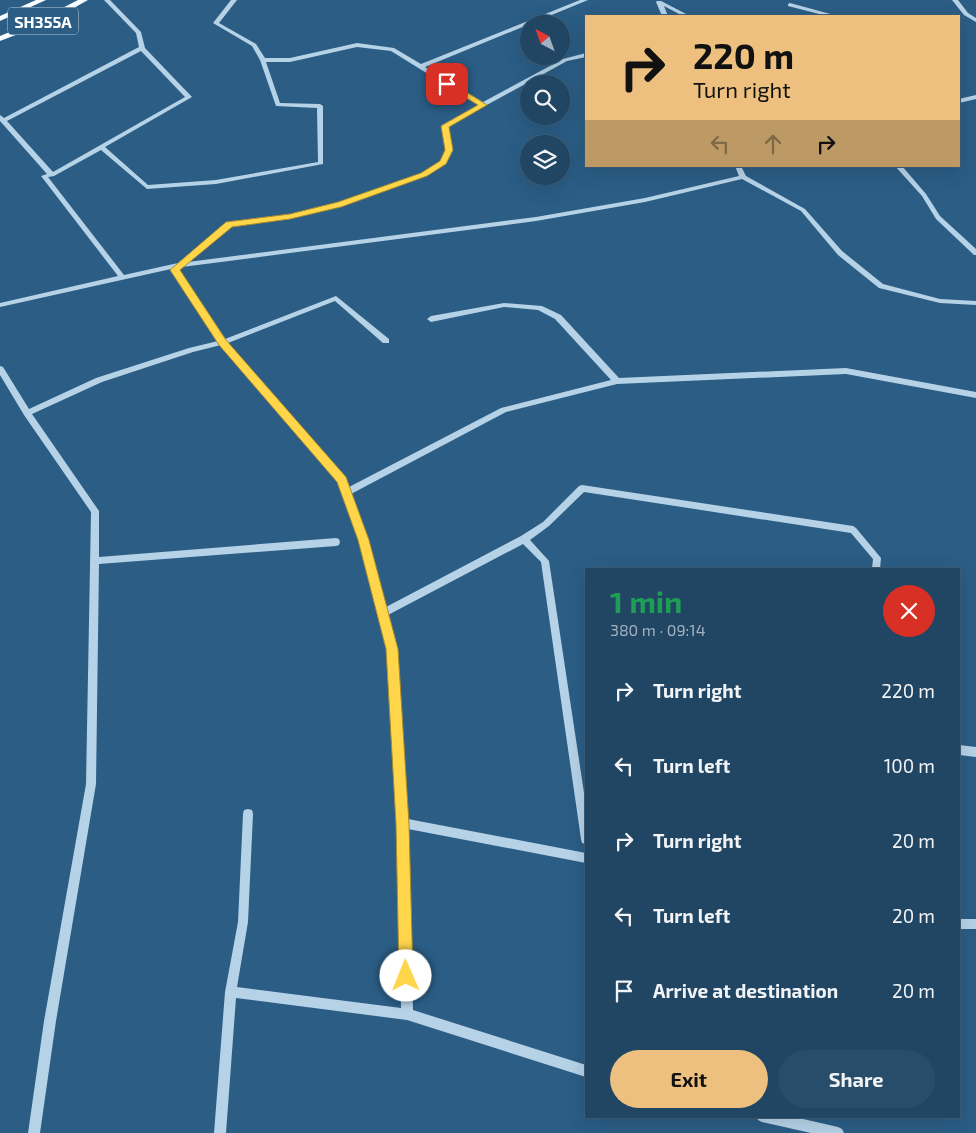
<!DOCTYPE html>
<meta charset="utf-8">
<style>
body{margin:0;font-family:"Exo 2",sans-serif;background:#284d6a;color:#f1f3f6;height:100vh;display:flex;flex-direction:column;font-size:19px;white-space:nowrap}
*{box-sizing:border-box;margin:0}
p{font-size:16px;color:#a2b1bf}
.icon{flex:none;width:28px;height:28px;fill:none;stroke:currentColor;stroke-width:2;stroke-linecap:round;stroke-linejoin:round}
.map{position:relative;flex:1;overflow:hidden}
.details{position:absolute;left:585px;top:568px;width:375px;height:550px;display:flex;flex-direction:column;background:#204664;border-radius:0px;box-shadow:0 5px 20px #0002,0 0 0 1px #3d5e78}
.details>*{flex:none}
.hud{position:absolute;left:585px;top:15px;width:375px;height:152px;border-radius:0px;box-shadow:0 5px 20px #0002,0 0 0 1px #3d5e78;background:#edc07f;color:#111;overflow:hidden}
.needle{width:32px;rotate:319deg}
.fabs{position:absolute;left:520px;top:15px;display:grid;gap:10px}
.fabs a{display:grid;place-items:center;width:50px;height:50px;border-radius:50%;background:#204664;box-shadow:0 5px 20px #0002,0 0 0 1px #3d5e78;font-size:25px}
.pin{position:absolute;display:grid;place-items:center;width:42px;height:42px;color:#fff;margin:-21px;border-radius:10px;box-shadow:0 2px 8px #0006}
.me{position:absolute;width:55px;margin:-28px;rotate:359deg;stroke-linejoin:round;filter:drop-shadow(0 0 4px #0008)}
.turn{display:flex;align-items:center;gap:18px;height:105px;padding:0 25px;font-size:22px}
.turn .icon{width:65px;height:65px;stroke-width:2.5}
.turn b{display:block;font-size:35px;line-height:42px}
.lanes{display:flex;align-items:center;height:48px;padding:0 25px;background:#0003;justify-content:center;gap:25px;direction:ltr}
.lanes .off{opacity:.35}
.round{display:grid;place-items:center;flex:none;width:52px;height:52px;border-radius:26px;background:#284d6a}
.overview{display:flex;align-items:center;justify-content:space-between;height:85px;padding:0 25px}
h1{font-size:30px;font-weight:700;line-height:38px;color:#1e9e55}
.primary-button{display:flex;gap:10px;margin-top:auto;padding:10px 25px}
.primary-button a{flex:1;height:58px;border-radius:30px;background:#edc07f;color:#111;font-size:20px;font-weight:700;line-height:58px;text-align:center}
.primary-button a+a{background:#284d6a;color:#f1f3f6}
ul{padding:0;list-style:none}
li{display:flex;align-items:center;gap:15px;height:75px;padding:0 25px}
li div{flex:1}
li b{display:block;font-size:19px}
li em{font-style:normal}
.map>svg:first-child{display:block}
</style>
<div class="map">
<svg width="976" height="1133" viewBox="0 0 976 1133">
<rect width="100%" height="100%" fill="#2b5d85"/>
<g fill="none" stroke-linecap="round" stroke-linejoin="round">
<path fill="#b6d2e7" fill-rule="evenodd" d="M104 0H110L141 32 145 48 192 97 105 147 148 185 216 180 318 162 317 108 276 106 260 60 252 46 213 23 231 0H237L219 23 256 44 265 58H290L357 43 394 48 421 64 580 0H588L425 67 483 102 563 59 586 53V57L567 61 447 127 452 150 445 163 426 176 343 205 290 219 231 226 188 262 536 217 645 198 739 176 735 166H741L746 176 805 209 842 251 883 284 940 299 976 301V305L940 303 879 288 838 255 801 211 742 179 645 202 536 221 182 267 178 270 225 339 336 296 389 339V343H383L335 301 228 343 345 478 349 487 501 408 611 380 555 319 538 310 504 307 431 322 427 319 431 316 504 303 542 306 561 315 619 378 846 368 976 392V398L846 374 617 384 506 412 351 494 368 540 386 607 521 536 543 522 579 486 582 485 853 526 856 528 881 558 880 569H872L873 559 851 533 584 492 549 526 530 540 549 561 586 806V844L582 843 581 839 541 562 523 544 388 615 397 649 408 819 586 853V863L408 829 413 1010 586 1065V1077L407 1020 236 998 226 1133H214L225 992 238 922 243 814 244 810 248 809 252 810 253 814 248 922 237 987 401 1008 398 823 387 649 360 540 338 482 221 345 193 352 102 382 32 414 99 511V557L336 538 339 539 340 542 339 545 336 546 99 564 96 784 56 1021 40 1133H28L44 1021 86 784 91 512 24 415 0 375V366L3 367 29 409 96 378 189 348 218 341 171 269 0 307V303L118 276 41 176 47 174 0 121V115L4 118 139 47 136 33ZM357 47 391 51 478 105 442 125 446 150 440 161 422 174 339 202 290 215 227 222 178 263 124 275 48 177 54 176 101 150 147 189 216 184 323 164V106L320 104 280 103 266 62H290ZM141 51 185 97 53 172 7 121Z
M952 0H958L968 13 976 18V22L964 15Z
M657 1H661L690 16H683L664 6 668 16H662L656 2Z
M790 3 834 15 835 16H827L788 6V4Z
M976 95V99L959 103V99Z
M895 166H902L926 194 940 216 976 249V255H974L936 219 922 196Z
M959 745 976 747V757L959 755Z
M959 919H976V929H959Z
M756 1116H790L838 1127 842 1129 844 1133H811L762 1122 758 1120Z"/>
<path fill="#f8fbfe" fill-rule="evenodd" d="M36 0H46L0 21V16Z
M78 0H88L47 23 0 41V36L41 19Z"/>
</g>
<path fill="#ffd54a" stroke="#a68a30" d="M445 82H450L487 105 449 127 453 150 446 164 427 176 341 207 290 219 232 227 180 270 226 340 346 477 369 540 398 649 409 824 413 976 411 981 406 983 401 981 399 976 396 824 386 649 358 540 337 482 219 345 170 270 226 222 290 214 338 202 421 173 440 161 445 150 441 126 478 105 445 85Z"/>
<g text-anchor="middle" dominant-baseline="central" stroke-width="5" stroke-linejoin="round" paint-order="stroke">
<rect fill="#2b5d85" stroke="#bfceda" stroke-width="1" x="8" y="7.5" width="70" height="27" rx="4"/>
<g font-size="16" font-weight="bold" fill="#fff">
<text x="43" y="21">SH355A</text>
</g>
</g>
</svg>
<div class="fabs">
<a><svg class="needle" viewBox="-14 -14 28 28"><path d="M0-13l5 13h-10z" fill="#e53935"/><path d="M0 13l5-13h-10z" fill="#a2b1bf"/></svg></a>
<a><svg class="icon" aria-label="search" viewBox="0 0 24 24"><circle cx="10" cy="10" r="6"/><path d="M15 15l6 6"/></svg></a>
<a><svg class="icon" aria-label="layers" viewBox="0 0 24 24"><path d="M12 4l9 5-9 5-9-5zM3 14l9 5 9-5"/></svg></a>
</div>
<div class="pin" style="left:447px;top:84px;background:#d93025"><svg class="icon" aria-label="arrive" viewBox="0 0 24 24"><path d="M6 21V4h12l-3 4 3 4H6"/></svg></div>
<svg class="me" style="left:406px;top:976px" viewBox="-20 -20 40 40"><circle r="19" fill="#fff"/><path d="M0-13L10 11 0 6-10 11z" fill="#ffd54a"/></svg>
<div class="hud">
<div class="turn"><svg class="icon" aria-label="right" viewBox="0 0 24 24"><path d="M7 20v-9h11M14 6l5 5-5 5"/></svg><div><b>220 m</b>Turn right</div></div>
<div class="lanes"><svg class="icon off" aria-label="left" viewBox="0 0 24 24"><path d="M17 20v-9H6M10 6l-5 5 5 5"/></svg><svg class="icon off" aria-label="ahead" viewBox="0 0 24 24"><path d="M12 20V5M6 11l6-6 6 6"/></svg><svg class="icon" aria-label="right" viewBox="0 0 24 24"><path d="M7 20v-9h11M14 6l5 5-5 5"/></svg></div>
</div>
<section class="details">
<div class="overview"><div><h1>1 min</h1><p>380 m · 09:14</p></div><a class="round" style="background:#d93025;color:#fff"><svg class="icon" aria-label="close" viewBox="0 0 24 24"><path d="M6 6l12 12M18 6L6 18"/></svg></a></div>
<ul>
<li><svg class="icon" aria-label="right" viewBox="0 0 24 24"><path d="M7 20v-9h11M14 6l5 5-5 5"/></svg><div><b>Turn right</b></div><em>220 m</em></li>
<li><svg class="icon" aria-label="left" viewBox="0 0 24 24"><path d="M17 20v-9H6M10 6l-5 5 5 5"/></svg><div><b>Turn left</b></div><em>100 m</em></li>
<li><svg class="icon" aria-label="right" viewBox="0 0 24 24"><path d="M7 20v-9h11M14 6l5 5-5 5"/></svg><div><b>Turn right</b></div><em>20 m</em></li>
<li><svg class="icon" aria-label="left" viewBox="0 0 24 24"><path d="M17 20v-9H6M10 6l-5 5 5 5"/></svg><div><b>Turn left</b></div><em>20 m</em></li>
<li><svg class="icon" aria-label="arrive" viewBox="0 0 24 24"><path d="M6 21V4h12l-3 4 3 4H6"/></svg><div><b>Arrive at destination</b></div><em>20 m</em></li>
</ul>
<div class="primary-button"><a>Exit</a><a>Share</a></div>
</section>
</div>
